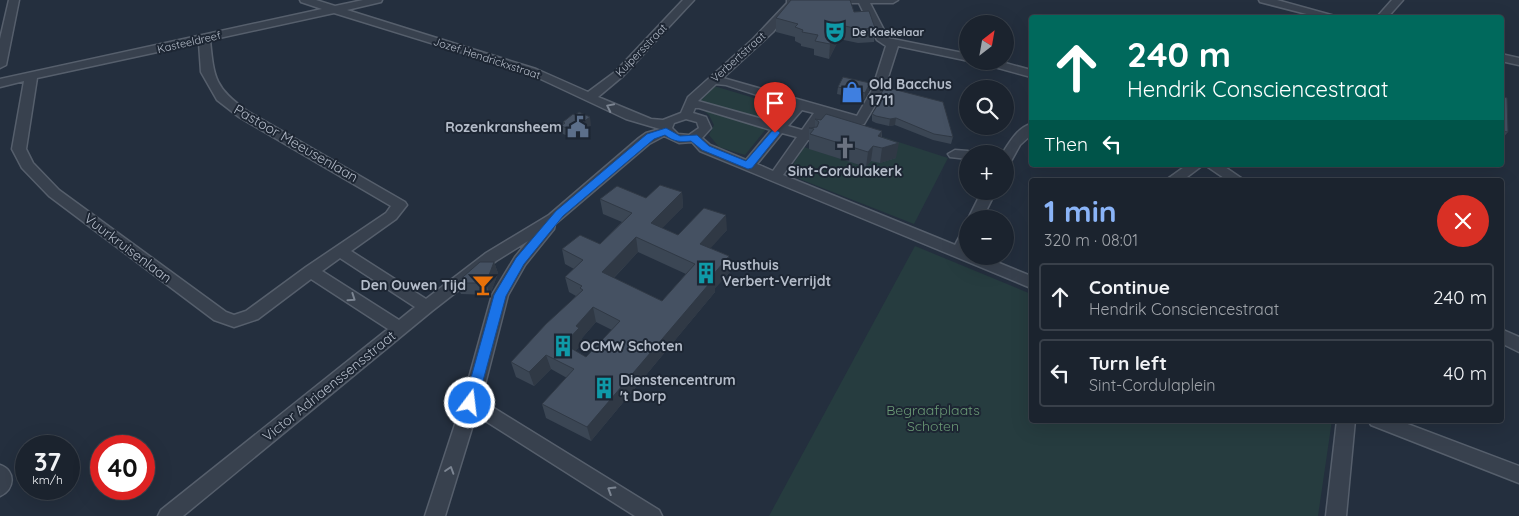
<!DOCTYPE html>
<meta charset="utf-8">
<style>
body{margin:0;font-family:Quicksand,sans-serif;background:#242b36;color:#f1f3f6;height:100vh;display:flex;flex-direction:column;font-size:19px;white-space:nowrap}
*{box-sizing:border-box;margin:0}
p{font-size:16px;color:#a0a4aa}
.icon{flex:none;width:28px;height:28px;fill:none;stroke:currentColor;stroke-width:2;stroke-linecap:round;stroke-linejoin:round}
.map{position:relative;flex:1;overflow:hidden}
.panel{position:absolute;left:1029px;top:178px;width:475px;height:245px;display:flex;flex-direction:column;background:#1b232e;border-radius:5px;box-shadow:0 5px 20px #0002,0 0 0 1px #39404a}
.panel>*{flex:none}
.hud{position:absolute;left:1029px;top:15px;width:475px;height:152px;border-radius:5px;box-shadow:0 5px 20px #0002,0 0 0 1px #39404a;background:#00695c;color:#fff;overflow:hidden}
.needle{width:32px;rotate:31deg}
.controls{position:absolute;left:959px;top:15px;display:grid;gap:10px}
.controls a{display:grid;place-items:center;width:55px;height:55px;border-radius:50%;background:#1b232e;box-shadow:0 5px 20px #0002,0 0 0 1px #39404a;font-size:25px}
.speed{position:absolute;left:15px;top:435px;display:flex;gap:10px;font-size:25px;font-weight:700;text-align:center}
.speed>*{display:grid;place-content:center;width:65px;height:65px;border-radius:50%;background:#1b232e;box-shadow:0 5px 20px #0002,0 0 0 1px #39404a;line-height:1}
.speed small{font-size:12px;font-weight:400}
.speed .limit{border:8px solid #d22;background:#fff;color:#111}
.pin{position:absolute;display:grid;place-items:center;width:42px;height:42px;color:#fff;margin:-51px -21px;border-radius:50% 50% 50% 0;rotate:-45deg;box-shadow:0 0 5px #0007}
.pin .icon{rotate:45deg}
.me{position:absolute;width:55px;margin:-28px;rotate:15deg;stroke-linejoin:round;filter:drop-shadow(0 0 4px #0008)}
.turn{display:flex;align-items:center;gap:18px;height:105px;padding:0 15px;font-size:22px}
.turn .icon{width:65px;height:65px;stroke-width:2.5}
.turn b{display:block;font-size:35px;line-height:42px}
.then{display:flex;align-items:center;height:48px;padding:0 15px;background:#0003;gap:10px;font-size:19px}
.round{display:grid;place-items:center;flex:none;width:52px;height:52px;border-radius:26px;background:#242b36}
.overview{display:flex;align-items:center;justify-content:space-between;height:85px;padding:0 15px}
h1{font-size:30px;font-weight:700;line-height:38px;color:#8ab4f8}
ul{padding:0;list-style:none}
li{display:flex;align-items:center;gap:15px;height:68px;margin:0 10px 8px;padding:0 5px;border:2px solid #39404a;border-radius:5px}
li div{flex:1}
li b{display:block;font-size:19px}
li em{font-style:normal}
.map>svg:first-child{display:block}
</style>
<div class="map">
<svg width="1519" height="516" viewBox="0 0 1519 516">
<rect width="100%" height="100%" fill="#242f3e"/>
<path fill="#263c3f" d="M714 86 784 107 745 155 719 147 709 135 714 125 709 115 697 105Z
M824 118 948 158 914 224 787 174 804 147 860 165Z
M915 246 1031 294V420H1332L1318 516H769Z"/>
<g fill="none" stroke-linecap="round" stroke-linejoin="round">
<g stroke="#565f6c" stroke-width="3">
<path id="minor" d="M9 0H19L6 65 0 68V39Z
M300 0H316L335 6 363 0H382L381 2 347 10 536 69 588 92 615 72 683 0H694L623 76 598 97 651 119 663 120 681 113 688 97 753 39 787 3V0H797V3L773 32 723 78 857 116 872 90 886 46 877 40 859 3H851L846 0H898L893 3H870L888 38 968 54 969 61 898 46 884 90 864 124 860 125 825 116 812 134 816 137 815 140H808L783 175 955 245 963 230 968 229V256H982L1031 276V288L700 151 692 142 679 143 664 136 649 144 555 224 554 229 525 265 508 295 481 400 659 510 662 516H635L476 415 445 516H425L462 403 492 295 515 257 528 241 496 261 432 311 183 516H158L161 510 388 329 311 279 258 319 234 327 214 320 49 196 22 168 12 149 24 81 0 87V79L322 9 301 2ZM334 13 528 73 626 119 660 129 646 133 639 138 549 215 486 253 426 299 351 251 396 219 407 205 405 202 247 111C215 87 214 80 210 40ZM199 43 201 72 217 100 239 117 391 206 386 213 306 267 246 311 234 315 226 312 59 190 33 163 26 149 37 78ZM716 84 726 85 791 106 777 123 698 101ZM695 108H699L771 130 746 160 710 145 702 138 711 128 706 117 693 113ZM802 110 814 113 802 130 788 126ZM686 119 697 122 699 128 689 135 678 134 672 128 674 123ZM782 133 797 137 773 171 757 164ZM340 258 415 307 399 320 322 271Z
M1259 0H1277L1342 18H1322L1260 2Z
M1392 0H1403L1387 18H1376Z
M1501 54 1519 58V65L1501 61Z
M978 61H998L1031 70V77L980 63Z
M1031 124V135L1020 145 1010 163 1005 164V154H1002C1009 143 1018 127 1031 124Z
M955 150 968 151 974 154H968V159L950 157 948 154Z
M1187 165H1203L1183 180H1166Z
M1205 165H1222L1244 180H1227Z
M982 191H996L982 219H968Z
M1501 329 1519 337V352L1501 343Z
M1337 420H1355L1346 516H1326Z
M1368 420H1397L1519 466V483L1371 425Z
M0 465C16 470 15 490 0 496Z"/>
</g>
<use href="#minor" fill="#38414e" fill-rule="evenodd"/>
</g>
<path fill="#3b4654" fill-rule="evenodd" d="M776 18 875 28 874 42 858 43 839 39 829 59 814 55V49L801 46V44L795 41V37L776 32Z
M870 83 869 91 864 100 837 94 838 87Z
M885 87 953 137 951 144 933 140 895 125 889 126 876 123 872 121V114L879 104V97Z
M1501 96 1508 132 1501 140Z
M815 119 882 131V138L896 158 880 163 871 161 866 167 809 149V128L815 127Z
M563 122 591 125 574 138 563 134 561 126 563 124Z
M682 192 683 207 662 228 678 235 727 230 710 248 729 256 730 272 715 288V292L591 441 546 418 542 404 567 378 551 369 534 386 516 377 511 362 576 296 569 292 565 277 574 269 565 264 562 249 600 244 622 222 603 214 600 199 646 198ZM638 252 686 274 662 301 614 278ZM596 322 612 330 586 357 575 351 583 343 582 338Z
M494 262 498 273 490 295 461 294 456 283Z"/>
<path fill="#303945" d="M840 25 839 39 829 59 830 44Z
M870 83 869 91 864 100 865 93Z
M590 117 591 125 574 138 573 130Z
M896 118 895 125 889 126 890 119Z
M882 131 880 145 878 136Z
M899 143 896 158 880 163 882 148Z
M873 146 871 161 866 167 868 152Z
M682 192 683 207 653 238 651 223Z
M726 215 727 230 701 259 700 244Z
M636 237 638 252 605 287 602 272Z
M729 256 730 272 715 288V292L591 441 587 427Z
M494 262 498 273 490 295 486 283Z
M593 307 596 322 582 338 583 343 568 359 564 344 576 326Z
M546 355 551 369 534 386 529 372Z"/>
<path fill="#455162" stroke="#303945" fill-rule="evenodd" d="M791 0H850L854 12 869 11 875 28 859 29 840 25 830 44 815 41 818 35 802 32 803 30 795 27 798 24 776 18Z
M843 77 870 83 865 93 838 87Z
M885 87 943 102 953 137 934 134 896 118 890 119 876 116 872 114 882 98 879 97Z
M1501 96 1507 98 1508 132 1501 131Z
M579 112 590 117 573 130 561 126 565 123 563 122 573 114 575 115Z
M826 114 882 131 878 136 899 143 882 148 873 146 868 152 810 134 814 129 809 128 817 127 819 122 815 119 821 120Z
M660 185 682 192 651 223 678 235 704 208 726 215 700 244 729 256 712 276 715 277 587 427 542 404 574 369 546 355 529 372 511 362 546 324 583 290 580 288 582 286 565 277 583 260 562 249 580 235 600 244 632 213 600 199 617 186 646 198ZM636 237 695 264 662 301 602 272ZM593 307 620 321 586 357 564 344 579 328 576 326Z
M480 262H494L486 283H456Z"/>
<defs><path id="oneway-chevron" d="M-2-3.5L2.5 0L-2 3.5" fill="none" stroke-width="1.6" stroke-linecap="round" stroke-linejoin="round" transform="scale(1.25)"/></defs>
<g stroke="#7c8592">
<use href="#oneway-chevron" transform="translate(610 107) rotate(-154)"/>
<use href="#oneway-chevron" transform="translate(352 298) rotate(34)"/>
<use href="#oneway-chevron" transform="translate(450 470) rotate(-72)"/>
<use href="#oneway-chevron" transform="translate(611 490) rotate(-148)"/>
</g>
<path fill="#1a73e8" stroke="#114b97" d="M666 128 680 136 697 135 709 146 746 161 772 131H778L780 133 752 168 748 169 702 150 691 141C681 142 674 142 665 135L654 139 563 216 524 264 506 296 477 403 475 407 470 409 466 407 464 403 494 295 516 258 556 211 647 134Z"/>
<defs>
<g id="theatre-bare" transform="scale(1.725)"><path d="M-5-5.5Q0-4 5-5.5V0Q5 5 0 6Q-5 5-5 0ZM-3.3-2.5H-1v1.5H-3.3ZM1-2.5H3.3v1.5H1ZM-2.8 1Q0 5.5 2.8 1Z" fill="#0f9aa8" stroke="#1d2633" stroke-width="2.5" paint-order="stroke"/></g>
<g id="shop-bare" transform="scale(1.725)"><path d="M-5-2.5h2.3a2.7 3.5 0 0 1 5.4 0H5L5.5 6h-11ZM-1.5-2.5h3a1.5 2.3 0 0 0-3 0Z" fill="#3f7fe0" stroke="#1d2633" stroke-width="2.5" paint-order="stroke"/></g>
<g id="civic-bare" transform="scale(1.725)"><path d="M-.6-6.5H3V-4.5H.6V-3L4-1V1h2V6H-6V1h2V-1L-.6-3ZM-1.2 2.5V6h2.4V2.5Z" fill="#5c6f8a" stroke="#1d2633" stroke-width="2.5" paint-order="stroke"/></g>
<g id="church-bare" transform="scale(1.725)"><path d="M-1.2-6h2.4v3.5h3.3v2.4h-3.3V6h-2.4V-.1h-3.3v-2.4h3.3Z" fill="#6b7280" stroke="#1d2633" stroke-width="2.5" paint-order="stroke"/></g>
<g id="building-bare" transform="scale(1.725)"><path d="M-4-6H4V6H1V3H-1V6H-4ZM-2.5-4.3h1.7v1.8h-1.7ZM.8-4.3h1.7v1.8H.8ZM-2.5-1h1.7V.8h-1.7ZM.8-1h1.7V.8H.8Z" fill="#0f9aa8" stroke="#1d2633" stroke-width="2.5" paint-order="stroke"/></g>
<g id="bar-bare" transform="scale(1.725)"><path d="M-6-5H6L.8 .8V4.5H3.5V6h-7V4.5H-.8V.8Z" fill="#e8710a" stroke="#1d2633" stroke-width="2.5" paint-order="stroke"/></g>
</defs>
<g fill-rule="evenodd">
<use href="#theatre-bare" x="835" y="32"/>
<use href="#shop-bare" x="852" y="92"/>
<use href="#civic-bare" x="578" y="127"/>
<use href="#church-bare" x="845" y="148"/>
<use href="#building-bare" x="706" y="273"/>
<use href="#bar-bare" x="483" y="285"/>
<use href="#building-bare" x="563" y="346"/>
<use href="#building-bare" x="604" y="388"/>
</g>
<g text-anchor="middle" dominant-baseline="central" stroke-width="4" stroke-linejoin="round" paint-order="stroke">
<g font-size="11" font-weight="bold" fill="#b4bcc9" stroke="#1d2633" text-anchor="start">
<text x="852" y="32">De Kaekelaar</text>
</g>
<g font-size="11" fill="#b4bcc9" stroke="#1d2633">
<text transform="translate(189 42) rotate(-13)">Kasteeldreef</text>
<text transform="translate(641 50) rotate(-46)">Kuipersstraat</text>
<text transform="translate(738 57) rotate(-42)">Verbertstraat</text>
<text transform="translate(487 58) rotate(18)">Jozef Hendrickxstraat</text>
</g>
<g font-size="14" font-weight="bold" fill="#b4bcc9" stroke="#1d2633" text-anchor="start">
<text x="869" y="84">Old Bacchus<tspan x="869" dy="16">1711</tspan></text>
<text x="562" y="127" text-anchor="end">Rozenkransheem</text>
<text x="845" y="171" text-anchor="middle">Sint-Cordulakerk</text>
<text x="722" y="265">Rusthuis<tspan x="722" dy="16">Verbert-Verrijdt</tspan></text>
<text x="466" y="285" text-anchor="end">Den Ouwen Tijd</text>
<text x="580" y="346">OCMW Schoten</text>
<text x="620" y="380">Dienstencentrum<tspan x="620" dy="16">'t Dorp</tspan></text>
</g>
<g font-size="14" fill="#b4bcc9" stroke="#1d2633">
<text transform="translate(296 143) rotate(30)">Pastoor Meeusenlaan</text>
<text transform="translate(128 248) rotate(37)">Vuurkruisenlaan</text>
<text transform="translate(329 386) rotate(-39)">Victor Adriaenssensstraat</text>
</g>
<g font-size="14" fill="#6b9a76" stroke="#1d2633">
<text x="933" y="410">Begraafplaats<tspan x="933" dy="16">Schoten</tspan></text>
</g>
</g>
</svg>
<div class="controls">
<a><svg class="needle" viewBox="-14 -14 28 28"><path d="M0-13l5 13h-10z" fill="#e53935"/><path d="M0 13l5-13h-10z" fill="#a0a4aa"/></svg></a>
<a><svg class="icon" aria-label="search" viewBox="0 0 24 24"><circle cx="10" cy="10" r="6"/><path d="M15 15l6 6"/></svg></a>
<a>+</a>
<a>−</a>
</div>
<div class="speed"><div>37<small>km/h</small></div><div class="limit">40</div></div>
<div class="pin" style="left:775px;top:133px;background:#d93025"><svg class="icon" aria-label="arrive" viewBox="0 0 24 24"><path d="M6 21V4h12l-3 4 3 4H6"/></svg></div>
<svg class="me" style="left:470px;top:403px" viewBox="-20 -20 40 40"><circle r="17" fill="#1a73e8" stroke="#fff" stroke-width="3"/><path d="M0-11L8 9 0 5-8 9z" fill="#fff"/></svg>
<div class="hud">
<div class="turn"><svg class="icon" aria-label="ahead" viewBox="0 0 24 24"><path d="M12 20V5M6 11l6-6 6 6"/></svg><div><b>240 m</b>Hendrik Consciencestraat</div></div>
<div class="then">Then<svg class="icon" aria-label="left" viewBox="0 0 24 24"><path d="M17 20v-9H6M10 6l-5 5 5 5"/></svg></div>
</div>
<section class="panel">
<div class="overview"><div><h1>1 min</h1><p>320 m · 08:01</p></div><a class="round" style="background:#d93025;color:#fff"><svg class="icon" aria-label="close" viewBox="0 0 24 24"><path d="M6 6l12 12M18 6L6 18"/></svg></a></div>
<ul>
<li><svg class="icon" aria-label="ahead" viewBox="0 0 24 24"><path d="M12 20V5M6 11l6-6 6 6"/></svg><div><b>Continue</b><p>Hendrik Consciencestraat</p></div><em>240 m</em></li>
<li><svg class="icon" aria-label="left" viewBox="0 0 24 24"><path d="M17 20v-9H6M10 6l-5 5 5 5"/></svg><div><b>Turn left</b><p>Sint-Cordulaplein</p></div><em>40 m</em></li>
</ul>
</section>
</div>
